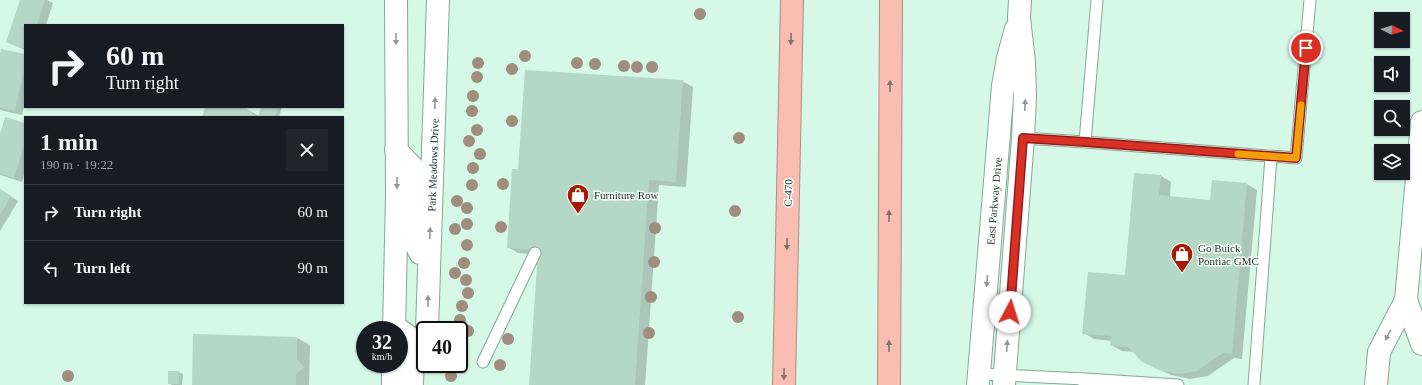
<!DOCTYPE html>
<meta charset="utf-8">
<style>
body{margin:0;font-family:"Times New Roman",serif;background:#20242c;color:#f1f3f6;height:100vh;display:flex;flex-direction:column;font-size:15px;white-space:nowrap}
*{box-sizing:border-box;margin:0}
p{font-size:13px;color:#9ea1a6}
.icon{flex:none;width:22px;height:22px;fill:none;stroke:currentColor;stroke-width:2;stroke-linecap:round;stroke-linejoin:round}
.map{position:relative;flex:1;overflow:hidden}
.details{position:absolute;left:24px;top:116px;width:320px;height:188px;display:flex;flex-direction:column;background:#171b24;border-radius:0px;box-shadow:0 1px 3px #0004}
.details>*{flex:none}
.top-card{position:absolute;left:24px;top:24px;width:320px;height:84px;border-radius:0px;box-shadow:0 1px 3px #0004;background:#171b24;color:#f1f3f6;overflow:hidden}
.needle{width:26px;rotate:95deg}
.tools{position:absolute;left:1374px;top:12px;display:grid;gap:8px}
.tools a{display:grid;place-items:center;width:36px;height:36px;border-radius:0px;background:#171b24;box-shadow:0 1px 3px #0004;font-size:20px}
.speed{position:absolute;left:356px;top:321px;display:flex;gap:8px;font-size:20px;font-weight:700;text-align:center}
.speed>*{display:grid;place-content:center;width:52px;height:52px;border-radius:50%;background:#171b24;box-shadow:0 1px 3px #0004;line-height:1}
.speed small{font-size:10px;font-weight:400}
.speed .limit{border:2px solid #111;border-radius:6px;background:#fff;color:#111}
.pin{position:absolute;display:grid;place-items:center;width:34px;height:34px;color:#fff;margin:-17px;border:2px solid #fff;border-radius:50%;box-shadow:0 1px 4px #0007}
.me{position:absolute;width:44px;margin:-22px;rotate:5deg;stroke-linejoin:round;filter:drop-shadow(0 0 3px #0008)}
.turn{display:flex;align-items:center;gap:14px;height:84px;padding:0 16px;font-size:18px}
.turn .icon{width:52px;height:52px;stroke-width:2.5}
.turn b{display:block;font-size:28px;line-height:34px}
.round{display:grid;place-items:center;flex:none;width:42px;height:42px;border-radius:0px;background:#20242c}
.headline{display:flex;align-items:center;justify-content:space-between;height:68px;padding:0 16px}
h1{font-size:24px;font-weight:800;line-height:30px}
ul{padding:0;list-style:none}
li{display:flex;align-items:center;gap:12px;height:56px;padding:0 16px;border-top:1px solid #363941}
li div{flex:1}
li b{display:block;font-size:15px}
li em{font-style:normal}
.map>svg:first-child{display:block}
</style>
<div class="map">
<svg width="1422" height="385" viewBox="0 0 1422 385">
<rect width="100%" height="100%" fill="#d5f8e7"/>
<path fill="#0003" d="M21 0H47L53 3 46 25H25V50L7 42Z
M25 55V102L22 115 0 110V58Z
M682 81 693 87 686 187 659 185 645 385H530L539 255 518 253 508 247 519 170Z
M206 107H243L259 116 262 107H282L279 117H203Z
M25 124V170L22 182 0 175V138Z
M1161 176 1171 182 1170 197 1211 201 1213 181 1247 184 1257 190 1242 359 1234 358 1208 376 1190 379 1171 375 1154 367 1134 352 1122 351 1111 345 1112 341 1094 339 1084 333 1126 276Z
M0 190 18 201 0 231Z
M194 335 297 338 310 345 309 385H193Z
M169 372H179L183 374 182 385H172L169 383Z"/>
<path fill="#b5d7c6" d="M20 0H45L37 25H25V49L6 42Z
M1 49 25 54V65L15 111 0 108V54Z
M525 70 683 80 676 182 649 180 635 385H529L538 250 507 248 512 169H518Z
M205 107H245L256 117H202Z
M261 107H278L275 117H258Z
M5 117 25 123V141L14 178 0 174V134Z
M1134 173 1161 175 1159 195 1210 200 1212 180 1247 183 1232 354 1223 353 1197 371 1179 374 1159 370 1142 362 1128 347 1110 346 1111 336 1082 334 1088 272 1125 275Z
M0 189 11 196 0 215Z
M193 334 297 337V359L304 367 296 374V385H192Z
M168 371H179V384H168Z"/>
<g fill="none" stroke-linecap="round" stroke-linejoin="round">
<g stroke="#86a796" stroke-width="13">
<path id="service" d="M1023 138 1085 142 1296 158 1310 0
M1085 142 1097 0
M483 362 535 253
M979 374 1085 379 1084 385
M1085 379 1178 385
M1254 385 1271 157"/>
</g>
<g stroke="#86a796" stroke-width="24">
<path id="tertiary" d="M978 385 1003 86 1008 58 1016 29
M1004 385 1023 138 1025 97 1024 62 1019 18 1020 0"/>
</g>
<g stroke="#86a796" stroke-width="24">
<path id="secondary" d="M396 150 416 171 415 242 420 253
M1406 300 1422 344
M394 326 413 340 412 385
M394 330 397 196 396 0
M427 330 438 0
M393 385V364
M1376 385 1379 352 1406 300 1422 122"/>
</g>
<g stroke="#af8d82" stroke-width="24">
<path id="motorway" d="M784 385 792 0
M889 385 891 0"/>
</g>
<use href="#service" stroke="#fff" stroke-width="11"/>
<use href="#tertiary" stroke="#fff" stroke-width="22"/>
<use href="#secondary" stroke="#fff" stroke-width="22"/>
<use href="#motorway" stroke="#f9bdb1" stroke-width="22"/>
</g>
<g fill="#a08d80">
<circle cx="700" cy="14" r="6"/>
<circle cx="525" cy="56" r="6"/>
<circle cx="478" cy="63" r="6"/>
<circle cx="577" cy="63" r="6"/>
<circle cx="595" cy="64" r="6"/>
<circle cx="624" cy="66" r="6"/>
<circle cx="637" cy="67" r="6"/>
<circle cx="652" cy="67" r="6"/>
<circle cx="512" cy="69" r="6"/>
<circle cx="477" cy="77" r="6"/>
<circle cx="473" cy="96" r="6"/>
<circle cx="472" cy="111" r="6"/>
<circle cx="512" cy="121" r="6"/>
<circle cx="477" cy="130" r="6"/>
<circle cx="739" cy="138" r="6"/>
<circle cx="469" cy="141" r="6"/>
<circle cx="480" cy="154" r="6"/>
<circle cx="473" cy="168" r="6"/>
<circle cx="503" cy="184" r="6"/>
<circle cx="472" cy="185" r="6"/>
<circle cx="457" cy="201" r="6"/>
<circle cx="467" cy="208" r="6"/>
<circle cx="735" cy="211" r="6"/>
<circle cx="467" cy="224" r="6"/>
<circle cx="501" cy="227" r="6"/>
<circle cx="655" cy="228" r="6"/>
<circle cx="455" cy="229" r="6"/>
<circle cx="467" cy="245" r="6"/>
<circle cx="654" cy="262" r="6"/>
<circle cx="464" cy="263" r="6"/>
<circle cx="455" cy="273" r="6"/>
<circle cx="466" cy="280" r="6"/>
<circle cx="468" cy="293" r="6"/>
<circle cx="651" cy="297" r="6"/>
<circle cx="462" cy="306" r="6"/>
<circle cx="738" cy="317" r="6"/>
<circle cx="460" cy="320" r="6"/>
<circle cx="468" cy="331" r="6"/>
<circle cx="649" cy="333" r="6"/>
<circle cx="508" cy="339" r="6"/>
<circle cx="500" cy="365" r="6"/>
<circle cx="68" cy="376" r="6"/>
<circle cx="451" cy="376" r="6"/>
</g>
<defs><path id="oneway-solid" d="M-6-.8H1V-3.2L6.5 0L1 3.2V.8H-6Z"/></defs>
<g fill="#929996">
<use href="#oneway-solid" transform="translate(396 39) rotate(90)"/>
<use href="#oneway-solid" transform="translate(435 103) rotate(-88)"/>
<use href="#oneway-solid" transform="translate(1025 105) rotate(-87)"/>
<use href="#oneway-solid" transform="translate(397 183) rotate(90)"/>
<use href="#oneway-solid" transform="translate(430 233) rotate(-88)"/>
<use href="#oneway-solid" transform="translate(987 281) rotate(95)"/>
<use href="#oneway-solid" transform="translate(428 301) rotate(-89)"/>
<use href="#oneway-solid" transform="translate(1388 335) rotate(118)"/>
<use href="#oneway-solid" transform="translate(1007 346) rotate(-86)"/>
</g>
<g fill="#847168">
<use href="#oneway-solid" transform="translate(791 39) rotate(91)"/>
<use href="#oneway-solid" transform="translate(890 86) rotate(-90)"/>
<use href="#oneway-solid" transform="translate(889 216) rotate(-90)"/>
<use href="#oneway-solid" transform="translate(787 244) rotate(91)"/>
<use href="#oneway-solid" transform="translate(889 346) rotate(-90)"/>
<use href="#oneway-solid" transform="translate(784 374) rotate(91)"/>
</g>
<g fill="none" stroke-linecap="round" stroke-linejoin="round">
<g stroke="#8d1f18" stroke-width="10">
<path id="route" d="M1010 312 1023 138 1085 142 1296 158 1306 48"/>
</g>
<use href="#route" stroke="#d93025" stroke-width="7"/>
<path stroke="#f59e0b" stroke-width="7" d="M1238 154 1296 158 1301 105"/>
</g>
<defs>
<g id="shop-pin" transform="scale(1.15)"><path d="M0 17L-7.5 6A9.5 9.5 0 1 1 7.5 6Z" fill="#a91803" stroke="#f7fefa"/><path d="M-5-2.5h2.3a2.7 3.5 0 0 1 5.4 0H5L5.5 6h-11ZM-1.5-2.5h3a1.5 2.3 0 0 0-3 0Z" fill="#fff"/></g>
</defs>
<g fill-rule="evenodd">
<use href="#shop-pin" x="578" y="195"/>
<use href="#shop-pin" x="1182" y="254"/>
</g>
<g text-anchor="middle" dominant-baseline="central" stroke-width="3" stroke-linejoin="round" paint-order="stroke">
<g font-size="11" fill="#25332c" stroke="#f7fefa">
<text transform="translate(433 165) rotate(-88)">Park Meadows Drive</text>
<text transform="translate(788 193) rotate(-89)">C-470</text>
<text transform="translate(994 201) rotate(-85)">East Parkway Drive</text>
</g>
<g font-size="11" fill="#25332c" stroke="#f7fefa" text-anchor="start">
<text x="594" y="195">Furniture Row</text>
<text x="1198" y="248">Go Buick<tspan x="1198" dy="13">Pontiac GMC</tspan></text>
</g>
</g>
</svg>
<div class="tools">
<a><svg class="needle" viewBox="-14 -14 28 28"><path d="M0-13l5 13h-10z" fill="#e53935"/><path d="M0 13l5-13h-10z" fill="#9ea1a6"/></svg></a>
<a><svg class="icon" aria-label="sound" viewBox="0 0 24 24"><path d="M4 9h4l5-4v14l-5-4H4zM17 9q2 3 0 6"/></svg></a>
<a><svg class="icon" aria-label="search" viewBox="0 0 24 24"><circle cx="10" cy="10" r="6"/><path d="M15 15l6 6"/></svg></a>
<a><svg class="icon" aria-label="layers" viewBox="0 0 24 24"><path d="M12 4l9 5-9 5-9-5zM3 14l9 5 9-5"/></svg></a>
</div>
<div class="speed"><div>32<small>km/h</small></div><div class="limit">40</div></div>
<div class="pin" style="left:1306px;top:48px;background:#d93025"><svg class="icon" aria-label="arrive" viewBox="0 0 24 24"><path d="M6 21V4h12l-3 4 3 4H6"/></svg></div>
<svg class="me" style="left:1010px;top:312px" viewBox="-20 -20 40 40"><circle r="19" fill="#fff"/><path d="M0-13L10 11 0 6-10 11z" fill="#d93025"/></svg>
<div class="top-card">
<div class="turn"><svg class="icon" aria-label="right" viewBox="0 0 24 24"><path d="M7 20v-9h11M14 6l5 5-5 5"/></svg><div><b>60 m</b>Turn right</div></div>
</div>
<section class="details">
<div class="headline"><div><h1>1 min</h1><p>190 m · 19:22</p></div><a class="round"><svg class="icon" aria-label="close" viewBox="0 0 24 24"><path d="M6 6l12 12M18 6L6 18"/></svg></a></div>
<ul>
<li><svg class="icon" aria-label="right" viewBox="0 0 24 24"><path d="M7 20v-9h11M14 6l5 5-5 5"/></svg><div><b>Turn right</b></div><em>60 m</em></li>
<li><svg class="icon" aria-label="left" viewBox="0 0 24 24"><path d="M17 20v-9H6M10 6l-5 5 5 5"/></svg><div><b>Turn left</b></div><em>90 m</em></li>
</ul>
</section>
</div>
